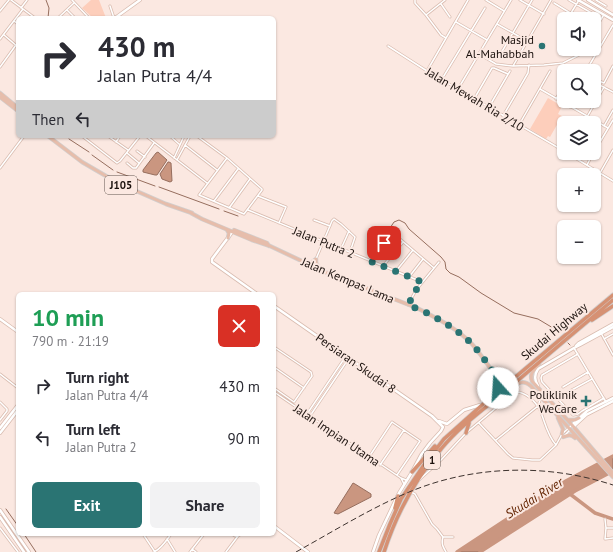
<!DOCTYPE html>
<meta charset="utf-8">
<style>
body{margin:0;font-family:"PT Sans",sans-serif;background:#f2f2f3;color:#2b2b33;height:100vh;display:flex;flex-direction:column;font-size:15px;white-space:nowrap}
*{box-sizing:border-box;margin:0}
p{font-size:13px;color:#7c7c81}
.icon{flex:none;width:22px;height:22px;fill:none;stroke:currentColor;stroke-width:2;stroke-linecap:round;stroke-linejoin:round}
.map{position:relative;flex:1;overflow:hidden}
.details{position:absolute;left:16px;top:292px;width:260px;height:244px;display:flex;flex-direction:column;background:#fff;border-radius:6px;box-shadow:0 1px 3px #0004}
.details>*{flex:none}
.top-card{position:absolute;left:16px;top:16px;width:260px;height:122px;border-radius:6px;box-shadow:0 1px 3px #0004;background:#fff;color:#2b2b33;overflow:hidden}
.fabs{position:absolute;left:557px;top:12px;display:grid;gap:8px}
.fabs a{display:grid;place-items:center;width:44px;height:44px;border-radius:6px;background:#fff;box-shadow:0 1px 3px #0004;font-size:20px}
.pin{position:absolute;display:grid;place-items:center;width:34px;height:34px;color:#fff;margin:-17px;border-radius:8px;box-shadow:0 2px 6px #0006}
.me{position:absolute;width:44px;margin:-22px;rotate:341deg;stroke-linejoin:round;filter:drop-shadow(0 0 3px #0008)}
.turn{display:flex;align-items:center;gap:14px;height:84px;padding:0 16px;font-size:18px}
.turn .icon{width:52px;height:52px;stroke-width:2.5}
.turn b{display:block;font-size:28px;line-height:34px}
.then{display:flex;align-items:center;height:38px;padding:0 16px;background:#0003;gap:8px;font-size:15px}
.round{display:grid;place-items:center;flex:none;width:42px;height:42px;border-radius:6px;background:#f2f2f3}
.summary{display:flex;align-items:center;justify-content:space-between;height:68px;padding:0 16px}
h1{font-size:24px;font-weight:800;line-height:30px;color:#1e9e55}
.cta{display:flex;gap:8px;margin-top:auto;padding:8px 16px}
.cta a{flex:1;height:46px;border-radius:6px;background:#2a7473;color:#fff;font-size:16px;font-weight:800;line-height:46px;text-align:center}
.cta a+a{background:#f2f2f3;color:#2b2b33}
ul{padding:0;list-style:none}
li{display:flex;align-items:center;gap:12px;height:52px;padding:0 16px}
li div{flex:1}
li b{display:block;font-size:15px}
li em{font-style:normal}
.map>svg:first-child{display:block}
</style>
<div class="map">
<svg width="613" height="552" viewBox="0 0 613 552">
<rect width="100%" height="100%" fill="#fbe8e1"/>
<path fill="#fdcebb" d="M91 0H99L106 18H93L82 8Z
M548 98 562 106 558 114 562 116 550 137 548 136 546 139 530 129Z"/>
<path fill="#ca9680" stroke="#966e5e" d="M158 152 167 160 157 175H155L143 172V170L156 153Z
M168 162H169L171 163 172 181 170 182 162 179 160 174Z
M613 456V471L575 491 480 552H457L562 483Z
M353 483 355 484 371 494V497L338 514 334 513Z"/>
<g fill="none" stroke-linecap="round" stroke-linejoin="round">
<path stroke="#966e5e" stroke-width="1" d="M46 0 49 8 48 18
M69 139 89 152
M92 155 113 170
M117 172 155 186
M159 187 219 209
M224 211 238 216
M370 255 376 245 378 238 388 231 394 222 399 220 405 223 409 229 441 257 445 262 446 269 450 273 459 277 481 293 514 313 538 319 558 331
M568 343 570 345
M6 509 18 526
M24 534 36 552"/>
<path stroke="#ca9680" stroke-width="3.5" d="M570 494 595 513 613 519
M457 552 562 483 613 456
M480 552 575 491 613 471"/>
<g stroke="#d9bcb0" stroke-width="3">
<path id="street" d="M11 0 35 18
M72 0 89 18
M415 0V3L426 15 441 35 446 38
M486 0 504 11
M520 0 544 14
M569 0 595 15 596 17 594 20
M596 0 606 6
M554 3 580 19
M441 4 450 17
M110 6 114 18
M21 8 27 0
M67 10 75 18
M0 11 9 0
M571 13 579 0
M426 15 445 0
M58 18 74 3
M583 19H584
M14 21 18 24
M456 22 487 40
M497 24 527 41
M594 31 603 16
M4 35 18 47
M0 39 23 9
M388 46 427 71 564 151
M479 54 496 64 513 66 544 65 563 63 579 55 583 49
M500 55 532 0
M513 66 551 0
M0 67 16 45
M427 71 468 0
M573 71 574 69 576 71
M586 71 613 25
M442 79 485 8
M594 79 604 83 613 66
M594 82 613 92
M458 89 511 0
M540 89 608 128
M474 99 492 68H494L508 74
M556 99 564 85
M489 107 510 71
M570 107 574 101
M503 116 528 73 529 65
M587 117 604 87
M519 125 550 71
M604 126 613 110
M82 136 117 163 120 161 140 136
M108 136 128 150
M146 136 207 183
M170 136 179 144
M197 136 227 158 262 189V190L244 214 199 195 227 158
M116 142 120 136
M185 145 217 170
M137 151 145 157
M594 152 613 120
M127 153 139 163
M567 153 613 181
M174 158 184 136
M177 160 190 136
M127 163 133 168H136L154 143
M587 165 593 153
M0 168 24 136
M600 173 613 150
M258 196 286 207 279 223
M214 201 238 169
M229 208 250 179
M248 210 422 282
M314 220 330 226
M341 249 349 231
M316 259 332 221 334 219 341 224 355 237 350 252
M371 260 391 234H394L434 268
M383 266 403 242
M396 271 413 250
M409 277 423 259
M408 305 416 290 439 262
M601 333 613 355
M604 339 613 334
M274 347 311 372 312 376 294 402 274 388
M574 348 606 402
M578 354 542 375 541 378 542 382 573 415 578 414 582 411 604 398
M274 367 304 388
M0 374 18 388
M563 387 588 372
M274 392 401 478 406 480
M568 392 592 379
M0 402 7 409V411L0 420
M538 406 540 400V396
M307 414 346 356
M310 416 349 358
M479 423 508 454 513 458 532 460H540L556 445 562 434 572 425
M564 436 570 430
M496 440 538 406
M369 457 392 422 420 441 397 475
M380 465 404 430
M401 478 404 484
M419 480 441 460 466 433 515 392C525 391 536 402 540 410 545 422 547 435 556 445
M411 492 415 494 432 524 437 529 443 537H453
M605 519 606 528 605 539 613 538
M0 528 18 552
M606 528H613
M143 534 155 552
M232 534 235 536H238L241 534
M443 537C441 544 443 547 446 552
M167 539 175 552
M192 549 196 552
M154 552C162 548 166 541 171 534
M190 552 204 534
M226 552 238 536"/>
</g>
<g stroke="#d9bcb0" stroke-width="4">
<path id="secondary" d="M578 0 613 20
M588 0 613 15
M115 18 140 0
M233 231 212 259V262L257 294
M274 306 432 416 443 427 441 431 430 443 421 455 412 472 399 493 379 535 373 552
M0 319 18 332
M576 346 579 343 613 324
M538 386C534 380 534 375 538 369L574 348 580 345 613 327
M439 421 447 424 464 410 480 405
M572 425 587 411 613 398
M573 427 586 415 613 401
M0 428 18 405
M0 433 18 410
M0 510 29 552
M0 517 24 552
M274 526 308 552"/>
</g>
<g stroke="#d1cfcf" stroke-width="4.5">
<path id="primary" d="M0 93 18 108
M0 97 18 111
M48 136 82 162 118 183 166 204 192 213
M191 213 202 219 252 240 270 246 325 272 417 308C436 318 457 328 472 344 482 355 490 370 501 381H505L515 376
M227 230 229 233 228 238
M234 230 267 243 269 246
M307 262 311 263 316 259V263L319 267
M539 364C534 370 529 374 532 381L572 425 613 473
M510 389C519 383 522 379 531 386L613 477
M492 395C497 389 500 386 497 379
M558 418 563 429 562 434
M568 420H575L579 418
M563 437C568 435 571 434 575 438"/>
</g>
<g stroke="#d1cfcf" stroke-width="5">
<path id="highway" d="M592 320 613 306
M466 433 469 423
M412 472 435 446
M395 508 398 496
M379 552 390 524 401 499 428 459 437 448 444 439 482 405 613 295
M384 552C396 515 415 479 441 449 458 428 481 411 502 394 539 362 576 331 613 300"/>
</g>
<use href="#street" stroke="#fff" stroke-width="1.5"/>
<use href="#secondary" stroke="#fff" stroke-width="2.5"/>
<use href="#primary" stroke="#e6bdab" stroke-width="3"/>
<use href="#highway" stroke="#d69173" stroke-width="3.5"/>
<path stroke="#3d322e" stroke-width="1" stroke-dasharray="6 3" stroke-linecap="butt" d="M296 552C334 531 374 506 414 490 477 465 549 464 613 485"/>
</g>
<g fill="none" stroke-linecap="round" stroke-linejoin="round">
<path stroke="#2a7473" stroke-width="7" stroke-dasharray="0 12.6" d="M384 243 370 261 422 282 416 290 408 305C430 313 453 326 470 342 480 352 488 365 497 377L498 381V388"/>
</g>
<g fill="#2a7473" stroke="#fbe8e1" stroke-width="1.5">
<circle cx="542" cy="46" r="4"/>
<path d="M584 395h4v4h4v4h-4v4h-4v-4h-4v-4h4z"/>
</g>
<g text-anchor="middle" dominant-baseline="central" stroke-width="4" stroke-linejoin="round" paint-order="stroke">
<g fill="#fbe8e1" stroke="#5e524d" stroke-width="1">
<rect x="105" y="176" width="32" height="18" rx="3"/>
<rect x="424" y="451" width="16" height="18" rx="3"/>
</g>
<g font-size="11" font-weight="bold" fill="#1b110d">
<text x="121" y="185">J105</text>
<text x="432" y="460">1</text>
</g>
<g font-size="12" fill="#1b110d" stroke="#fbe8e1" text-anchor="end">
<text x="534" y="39">Masjid<tspan x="534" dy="14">Al-Mahabbah</tspan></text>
<text x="577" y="394">Poliklinik<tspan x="577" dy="14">WeCare</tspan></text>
</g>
<g font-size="12" fill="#1b110d" stroke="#fbe8e1">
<text transform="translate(475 99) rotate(31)">Jalan Mewah Ria 2/10</text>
<text transform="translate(324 242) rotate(22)">Jalan Putra 2</text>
<text transform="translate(348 280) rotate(23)">Jalan Kempas Lama</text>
<text transform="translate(554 331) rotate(-40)">Skudai Highway</text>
<text transform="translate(356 363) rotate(35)">Persiaran Skudai 8</text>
<text transform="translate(337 435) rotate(34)">Jalan Impian Utama</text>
</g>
<g font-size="13" font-style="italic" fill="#632402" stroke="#fbe8e1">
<text transform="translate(534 498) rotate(-32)">Skudai River</text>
</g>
</g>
</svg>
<div class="fabs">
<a><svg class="icon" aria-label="sound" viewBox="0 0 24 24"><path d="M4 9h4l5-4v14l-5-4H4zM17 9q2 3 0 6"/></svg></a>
<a><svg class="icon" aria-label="search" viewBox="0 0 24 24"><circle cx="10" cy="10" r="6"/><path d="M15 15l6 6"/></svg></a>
<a><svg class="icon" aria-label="layers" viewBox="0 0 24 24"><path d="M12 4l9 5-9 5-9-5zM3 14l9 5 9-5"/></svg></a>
<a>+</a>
<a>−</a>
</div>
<div class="pin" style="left:384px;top:243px;background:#d93025"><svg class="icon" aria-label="arrive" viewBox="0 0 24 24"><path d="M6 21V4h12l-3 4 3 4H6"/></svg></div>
<svg class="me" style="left:498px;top:388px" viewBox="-20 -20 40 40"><circle r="19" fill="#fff"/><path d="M0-13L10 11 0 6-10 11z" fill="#2a7473"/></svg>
<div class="top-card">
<div class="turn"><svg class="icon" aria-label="right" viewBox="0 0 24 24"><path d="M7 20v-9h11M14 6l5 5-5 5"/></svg><div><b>430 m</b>Jalan Putra 4/4</div></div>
<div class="then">Then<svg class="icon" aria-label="left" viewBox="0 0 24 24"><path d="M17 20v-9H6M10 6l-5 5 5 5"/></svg></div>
</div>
<section class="details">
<div class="summary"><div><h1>10 min</h1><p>790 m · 21:19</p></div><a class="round" style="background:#d93025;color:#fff"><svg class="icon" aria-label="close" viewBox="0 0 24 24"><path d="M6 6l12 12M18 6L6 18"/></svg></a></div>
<ul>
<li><svg class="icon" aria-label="right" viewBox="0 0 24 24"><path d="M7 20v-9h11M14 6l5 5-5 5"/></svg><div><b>Turn right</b><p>Jalan Putra 4/4</p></div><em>430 m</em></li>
<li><svg class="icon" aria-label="left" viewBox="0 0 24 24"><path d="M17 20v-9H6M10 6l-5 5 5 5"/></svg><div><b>Turn left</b><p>Jalan Putra 2</p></div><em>90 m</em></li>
</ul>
<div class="cta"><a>Exit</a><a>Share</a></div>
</section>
</div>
